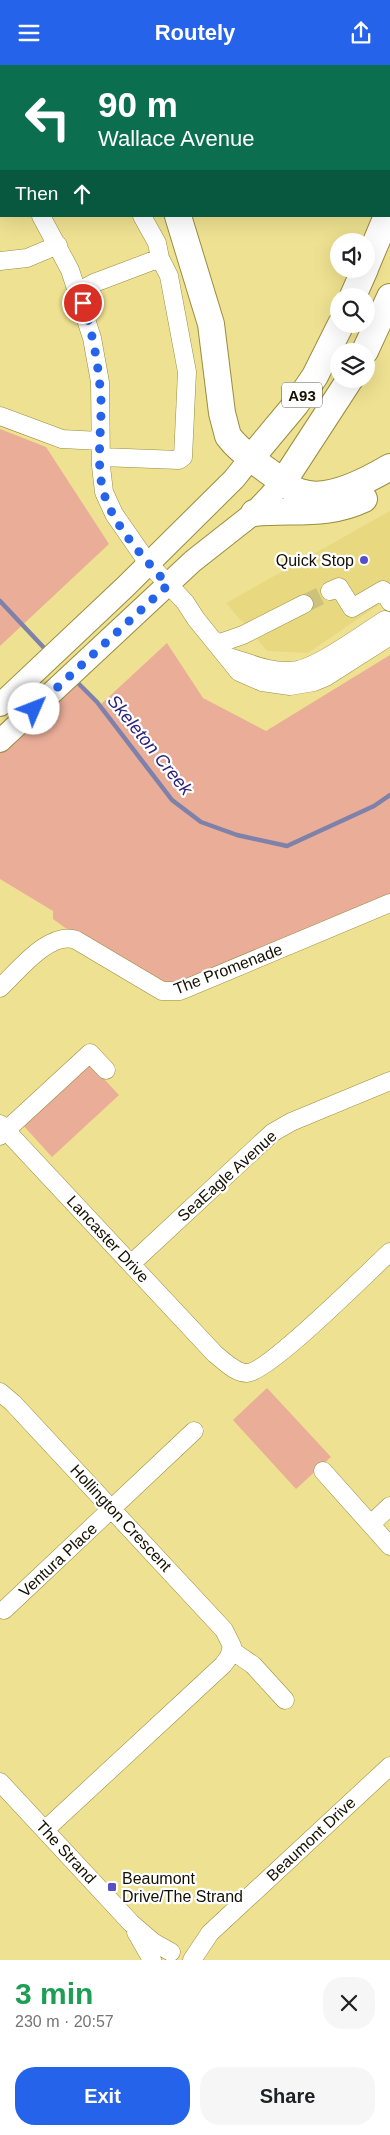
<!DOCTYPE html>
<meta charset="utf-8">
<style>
body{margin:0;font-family:Helvetica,sans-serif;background:#f6f6f6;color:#202124;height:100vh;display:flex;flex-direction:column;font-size:19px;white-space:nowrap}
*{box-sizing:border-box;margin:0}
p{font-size:16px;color:#757577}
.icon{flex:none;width:28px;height:28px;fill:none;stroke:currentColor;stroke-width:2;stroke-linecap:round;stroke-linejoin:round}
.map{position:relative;height:1895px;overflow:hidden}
.panel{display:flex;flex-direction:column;background:#fff;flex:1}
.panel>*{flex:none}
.banner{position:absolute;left:0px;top:0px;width:390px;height:152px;box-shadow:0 5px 20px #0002;background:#0b6e4f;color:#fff;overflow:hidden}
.tools{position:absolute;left:330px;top:168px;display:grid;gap:10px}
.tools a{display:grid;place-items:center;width:45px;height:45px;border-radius:50%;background:#fff;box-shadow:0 5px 20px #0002;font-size:25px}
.pin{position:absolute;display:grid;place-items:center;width:42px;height:42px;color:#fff;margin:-21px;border:2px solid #fff;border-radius:50%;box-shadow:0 1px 5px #0007}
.me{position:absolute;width:55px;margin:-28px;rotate:46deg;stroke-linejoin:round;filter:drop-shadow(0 0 4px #0008)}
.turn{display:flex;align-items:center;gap:18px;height:105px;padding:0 15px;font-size:22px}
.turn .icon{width:65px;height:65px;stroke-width:2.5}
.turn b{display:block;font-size:35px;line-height:42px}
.then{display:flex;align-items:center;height:48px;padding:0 15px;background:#0003;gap:10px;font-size:19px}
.round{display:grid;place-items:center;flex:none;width:52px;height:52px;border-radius:20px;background:#f6f6f6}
.head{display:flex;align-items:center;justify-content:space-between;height:85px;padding:0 15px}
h1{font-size:30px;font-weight:700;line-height:38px;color:#1e9e55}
.primary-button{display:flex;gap:10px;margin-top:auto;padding:10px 15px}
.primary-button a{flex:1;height:58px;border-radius:20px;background:#2563eb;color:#fff;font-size:20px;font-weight:700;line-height:58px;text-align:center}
.primary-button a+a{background:#f6f6f6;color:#202124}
header{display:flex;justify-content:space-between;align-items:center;height:65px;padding:0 15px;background:#2563eb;color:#fff;font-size:22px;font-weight:700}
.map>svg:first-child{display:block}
</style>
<header><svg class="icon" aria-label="menu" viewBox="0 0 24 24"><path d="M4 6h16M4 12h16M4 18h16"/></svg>Routely<svg class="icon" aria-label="share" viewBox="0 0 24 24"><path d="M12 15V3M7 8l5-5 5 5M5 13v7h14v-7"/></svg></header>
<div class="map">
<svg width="390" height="1895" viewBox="0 0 390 1895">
<rect width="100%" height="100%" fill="#eee191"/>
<path fill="#e8d981" d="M390 446V532L308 588 267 586 226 538Z"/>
<path fill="#e9ad98" d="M0 364 46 382 109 479 0 581Z
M167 578 203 633 266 666 390 590V831L179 919 165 921 71 867 53 854V846L0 814V686L76 616 100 640Z
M88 997 119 1030 52 1092 22 1059Z
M267 1323 331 1392 296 1424 233 1355Z"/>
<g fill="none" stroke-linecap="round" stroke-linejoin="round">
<path stroke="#7e81aa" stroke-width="4.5" d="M0 536 47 586
M75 615 97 637 172 735 201 757 237 770 287 781 374 741 390 730"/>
<path stroke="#cdc27b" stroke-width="18" stroke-dasharray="18 9" stroke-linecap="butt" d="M304 539 330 526"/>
<g stroke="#9a8d3f" stroke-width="19">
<path id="minor" d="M21 0 22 1
M0 99 1 100
M41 151 70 205 92 273 100 317 101 401 104 427 114 449 148 498 185 537 196 554 239 607 262 617 290 621 314 617 326 612 390 571
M0 196 27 193 58 180
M79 226 94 218 160 193
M0 351 62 374 100 376
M101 392 179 395 183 392 187 307 169 211 160 193 157 178 142 151
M330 526 339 522 352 543 383 525 390 537
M217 579 243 570 304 539
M229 592C249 598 269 607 290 606 314 606 362 569 385 555L390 557
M0 923C18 906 50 865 76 875L162 926H180L390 838
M0 1059 215 1289C224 1296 235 1308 247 1308 269 1307 368 1207 390 1187
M0 1071 90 988 106 1005
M131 1199 272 1068 291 1057 390 1016
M0 1327 13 1338 224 1565 232 1581 229 1592 223 1600 45 1765
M323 1406 390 1481
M371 1459 390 1441
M4 1545 194 1366
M231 1585 253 1600 285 1635
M0 1717 131 1858 153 1877 171 1887
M136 1867 152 1895
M192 1895 210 1868 390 1701"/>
</g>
<g stroke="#9a8d3f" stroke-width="24">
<path id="major" d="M0 640 125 522 234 414 251 393
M0 676 193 496 254 448 283 417"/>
</g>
<g stroke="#9a8d3f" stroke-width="28">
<path id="highway" d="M66 0 67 1
M274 0 277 1
M389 45H390
M178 151 211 259 222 348 228 371 233 377C243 388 256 397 268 406 278 413 288 423 300 427 327 437 368 415 390 402
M366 201 387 151
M353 231 365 204
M365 286 390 232
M251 393 296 339 315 311 341 259
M283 417 350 314
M254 448C293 444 326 452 364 434"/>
</g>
<use href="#minor" stroke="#fff" stroke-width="18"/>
<use href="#major" stroke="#fff" stroke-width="22"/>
<use href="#highway" stroke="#fff" stroke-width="26"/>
</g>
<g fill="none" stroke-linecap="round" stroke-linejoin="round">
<path stroke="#2563eb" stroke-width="9" stroke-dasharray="0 16.2" d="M34 644 168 520C146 495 120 468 107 437 94 407 102 368 101 335 99 302 93 270 83 238"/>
</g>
<g fill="#5550c7" stroke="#fff" stroke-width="2">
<circle cx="364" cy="495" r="5"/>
<rect x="107" y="1817" width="10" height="10" rx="2.5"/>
</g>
<g text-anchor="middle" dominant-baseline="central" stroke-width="4.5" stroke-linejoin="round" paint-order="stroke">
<rect fill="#fff" stroke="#5b584c" stroke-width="1" x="282" y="317.5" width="40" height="25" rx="4"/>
<g font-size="15" font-weight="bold" fill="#151000">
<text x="302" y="330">A93</text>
</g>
<g font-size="16" fill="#151000" stroke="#fff" text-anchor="end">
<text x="354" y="495">Quick Stop</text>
<text x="122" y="1813" text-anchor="start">Beaumont<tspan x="122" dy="18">Drive/The Strand</tspan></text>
</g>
<g font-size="16" fill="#151000" stroke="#fff">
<text transform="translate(228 904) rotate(-21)">The Promenade</text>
<text transform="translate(227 1111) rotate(-42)">SeaEagle Avenue</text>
<text transform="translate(108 1174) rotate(47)">Lancaster Drive</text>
<text transform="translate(121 1453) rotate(47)">Hollington Crescent</text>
<text transform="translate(58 1495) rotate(-43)">Ventura Place</text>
<text transform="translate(311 1774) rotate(-43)">Beaumont Drive</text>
<text transform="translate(66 1787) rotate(47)">The Strand</text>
</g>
<g font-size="18" font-style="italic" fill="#2d237e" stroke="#fff">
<text transform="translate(150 680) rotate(51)">Skeleton Creek</text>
</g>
</g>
</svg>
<div class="tools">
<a><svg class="icon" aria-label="sound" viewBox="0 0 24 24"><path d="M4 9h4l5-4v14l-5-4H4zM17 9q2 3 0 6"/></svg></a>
<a><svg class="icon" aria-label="search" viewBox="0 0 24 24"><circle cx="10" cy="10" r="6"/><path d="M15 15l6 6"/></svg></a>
<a><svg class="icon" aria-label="layers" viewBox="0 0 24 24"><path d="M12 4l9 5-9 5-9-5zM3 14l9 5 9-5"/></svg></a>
</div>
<div class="pin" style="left:83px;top:238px;background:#d93025"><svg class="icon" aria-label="arrive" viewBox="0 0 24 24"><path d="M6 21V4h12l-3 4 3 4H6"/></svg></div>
<svg class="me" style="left:34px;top:644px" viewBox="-20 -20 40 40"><circle r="19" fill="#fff"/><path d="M0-13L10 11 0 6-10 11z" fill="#2563eb"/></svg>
<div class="banner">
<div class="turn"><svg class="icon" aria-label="left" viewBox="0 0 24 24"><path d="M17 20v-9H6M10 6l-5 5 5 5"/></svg><div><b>90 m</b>Wallace Avenue</div></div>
<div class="then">Then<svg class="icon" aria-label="ahead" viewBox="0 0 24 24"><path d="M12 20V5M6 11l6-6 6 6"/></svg></div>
</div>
</div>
<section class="panel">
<div class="head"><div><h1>3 min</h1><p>230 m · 20:57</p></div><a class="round"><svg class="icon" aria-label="close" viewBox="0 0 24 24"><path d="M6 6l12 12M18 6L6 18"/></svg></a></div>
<div class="primary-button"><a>Exit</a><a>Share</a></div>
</section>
